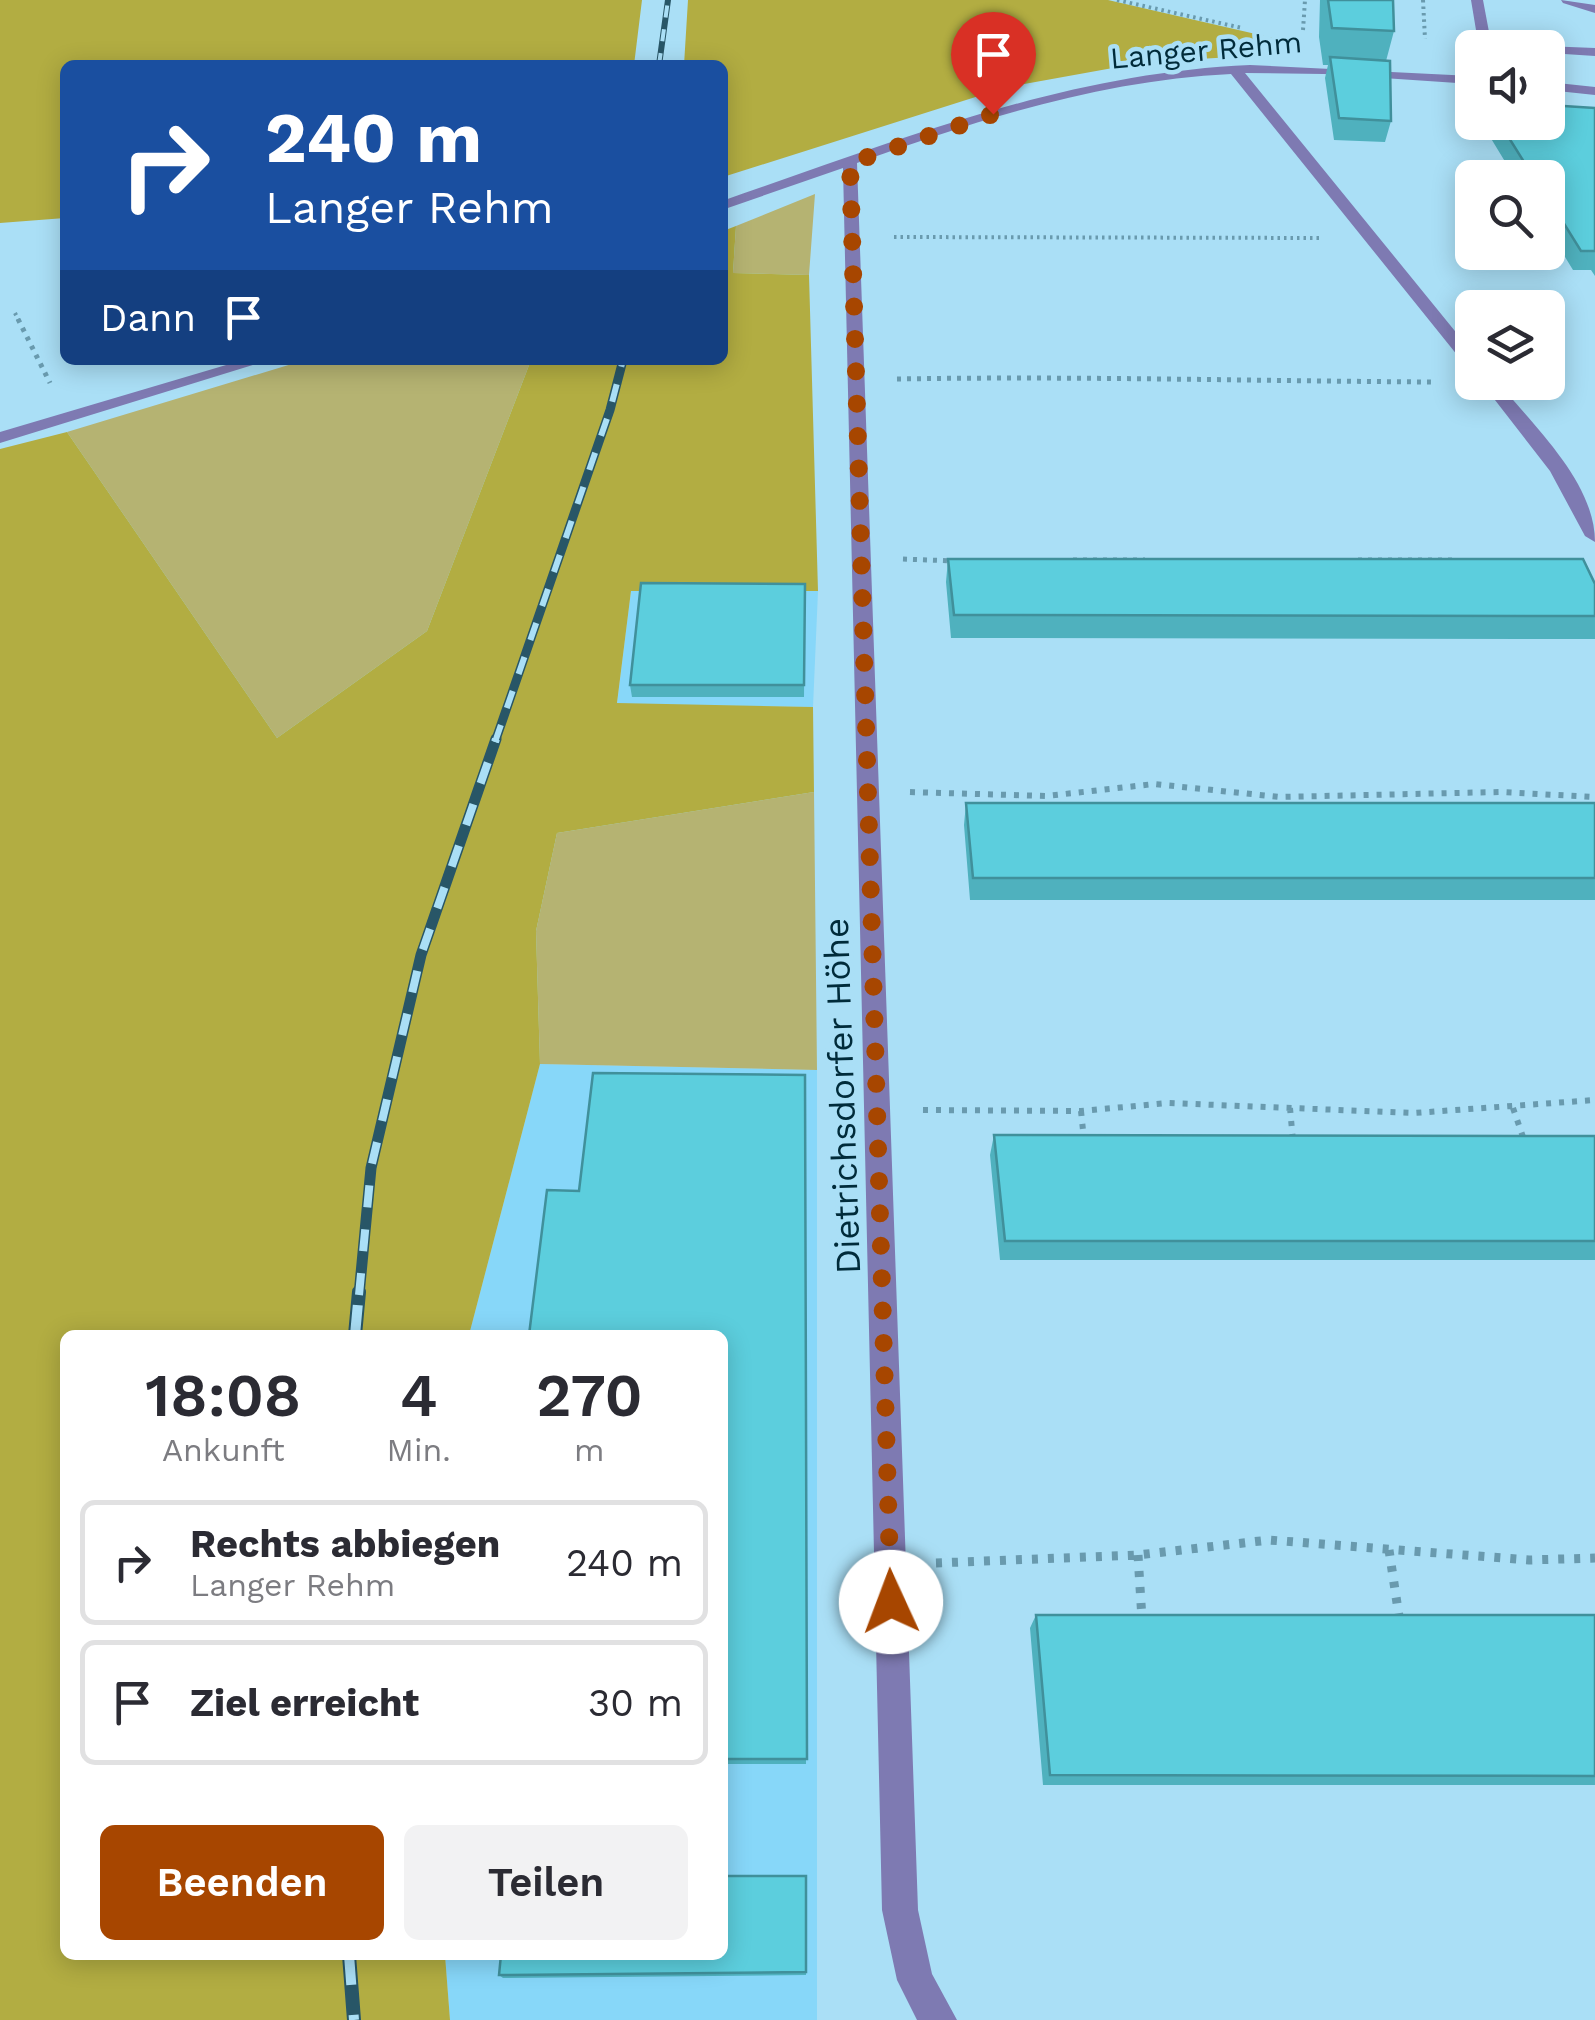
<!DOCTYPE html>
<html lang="de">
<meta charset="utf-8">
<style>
body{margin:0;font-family:"Work Sans",sans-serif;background:#f2f2f3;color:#2b2b33;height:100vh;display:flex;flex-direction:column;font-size:38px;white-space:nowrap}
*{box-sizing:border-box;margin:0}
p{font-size:32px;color:#7c7c81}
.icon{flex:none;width:55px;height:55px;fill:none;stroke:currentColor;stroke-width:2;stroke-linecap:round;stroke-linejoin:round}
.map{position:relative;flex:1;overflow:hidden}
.side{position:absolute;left:60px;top:1330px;width:668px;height:630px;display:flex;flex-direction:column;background:#fff;border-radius:15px;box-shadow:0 5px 25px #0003}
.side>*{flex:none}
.guide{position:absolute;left:60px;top:60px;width:668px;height:305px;border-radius:15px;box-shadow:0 5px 25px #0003;background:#1a4fa0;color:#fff;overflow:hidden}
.buttons{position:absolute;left:1455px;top:30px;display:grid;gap:20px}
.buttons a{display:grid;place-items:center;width:110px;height:110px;border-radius:15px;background:#fff;box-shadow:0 5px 25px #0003;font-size:50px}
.pin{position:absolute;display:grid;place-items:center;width:85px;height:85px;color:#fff;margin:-102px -42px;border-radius:50% 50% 50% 0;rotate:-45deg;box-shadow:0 0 10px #0007}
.pin .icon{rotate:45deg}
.me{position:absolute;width:110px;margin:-55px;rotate:358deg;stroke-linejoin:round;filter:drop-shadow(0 0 8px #0008)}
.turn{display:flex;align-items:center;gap:35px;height:210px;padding:0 40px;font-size:45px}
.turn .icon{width:130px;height:130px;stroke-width:2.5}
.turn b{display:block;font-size:70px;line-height:85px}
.then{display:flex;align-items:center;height:95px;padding:0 40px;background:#0003;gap:20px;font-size:38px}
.eta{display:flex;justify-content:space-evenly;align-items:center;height:170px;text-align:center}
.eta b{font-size:60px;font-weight:600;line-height:70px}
.action{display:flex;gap:20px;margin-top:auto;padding:20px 40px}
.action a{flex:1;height:115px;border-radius:15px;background:#a74600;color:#fff;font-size:40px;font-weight:600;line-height:115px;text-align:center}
.action a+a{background:#f2f2f3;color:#2b2b33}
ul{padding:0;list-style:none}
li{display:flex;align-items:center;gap:30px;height:125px;margin:0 20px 15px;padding:0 20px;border:5px solid #e1e1e2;border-radius:15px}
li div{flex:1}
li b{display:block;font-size:38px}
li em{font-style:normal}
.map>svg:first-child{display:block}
</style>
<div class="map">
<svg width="1595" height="2020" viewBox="0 0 1595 2020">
<rect width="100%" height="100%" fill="#aadff6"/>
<path fill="#87d7f9" d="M631 591H818L813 707 617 704Z
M540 1064 817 1070V2020H450L445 1955H722V1335H469Z"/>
<path fill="#b5b372" d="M815 194 809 275 733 273 736 226Z
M305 360H531L427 631 277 738 67 432Z
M814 792 817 1070 540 1064 536 931 557 833Z"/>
<path fill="#b2ad42" d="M0 0H642L634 65H65V218L0 223Z
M688 0H1108L1290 42 1304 53 1146 62 1007 87 723 177 722 65H684Z
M736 226 733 273 809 275 818 591H631L617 703 813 707 814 792 557 833 536 931 540 1064 469 1335H65V1955H445L450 2020H0V449L67 432 277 738 427 631 531 360H722L723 231Z"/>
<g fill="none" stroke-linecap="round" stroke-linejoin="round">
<path stroke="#699aae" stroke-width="4" stroke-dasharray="2.5 4" stroke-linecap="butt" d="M1117 0 1242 28
M1423 0 1425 39
M1303 30 1305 0
M894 237 1321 238
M15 313 19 321"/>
<path stroke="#699aae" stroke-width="5" stroke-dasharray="4 6" stroke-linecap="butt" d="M18 319 50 383
M897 379C1076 376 1255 381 1434 382
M903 559 955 561
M1073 560H1145
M1358 560H1455"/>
<path stroke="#699aae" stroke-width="6" stroke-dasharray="5 8" stroke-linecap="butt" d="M910 792 1047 796 1154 784 1280 797 1500 792 1595 797
M1290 1108 1293 1141
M1513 1108 1524 1140
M923 1110 1081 1111 1168 1103 1414 1113 1595 1100
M1081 1111 1084 1140"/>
<path stroke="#699aae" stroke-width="9" stroke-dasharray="6 10" stroke-linecap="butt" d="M1389 1550 1400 1623
M1138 1555 1142 1619
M936 1563 1138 1555 1269 1540 1529 1560 1595 1558"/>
<path fill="#7e7ab2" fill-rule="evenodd" d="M1471 0H1483L1492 48H1479Z
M1561 0 1595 5V13L1563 3Z
M1544 46 1595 48V56L1549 53Z
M1250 65 1472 76V84L1324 74 1245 73 1472 352V367L1466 366 1231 74C1102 80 978 120 857 163L918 1910 932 1974 957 2020H917L897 1980 882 1910 843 168 722 210V201C896 141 1065 73 1250 65Z
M1548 82 1595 87V95L1548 90Z
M243 360H269L0 443V432Z
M1481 382H1498C1534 427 1595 482 1595 542L1585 536 1550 471Z"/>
<g stroke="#285667" stroke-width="6">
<path id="rail-far3" d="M659 65 668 0"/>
</g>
<g stroke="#285667" stroke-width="9">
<path id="rail-far2" d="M495 742 610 410 623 360"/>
</g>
<g stroke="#285667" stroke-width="11">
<path id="rail-far1" d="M359 1295 371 1168 421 955 496 739"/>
</g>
<g stroke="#285667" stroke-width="14">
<path id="rail" d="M355 1335 359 1292
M349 1955 354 2020"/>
</g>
<use href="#rail-far3" stroke="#aadff6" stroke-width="4" stroke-dasharray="12" stroke-linecap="butt"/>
<use href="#rail-far2" stroke="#aadff6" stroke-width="6" stroke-dasharray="18" stroke-linecap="butt"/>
<use href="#rail-far1" stroke="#aadff6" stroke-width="8" stroke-dasharray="22" stroke-linecap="butt"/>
<use href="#rail" stroke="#aadff6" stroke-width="10" stroke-dasharray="30" stroke-linecap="butt"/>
</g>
<path fill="#4fb1be" d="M1320 0H1393L1394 31 1386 61 1391 121 1385 142 1334 140 1325 78 1328 65H1323L1319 37Z
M1595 108V276L1591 270H1573L1548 229V178H1515L1481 122H1548Z
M948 559 1595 584V639L951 638 946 582Z
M805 584 804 697H632L630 685Z
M966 803H1595V900H970L964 825Z
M805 1075 806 1764H722V1335L579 1191Z
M994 1135 1595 1136V1260H1000L990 1155Z
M1036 1615H1595V1785H1043L1030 1628Z
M806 1876V1975L503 1978 499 1975Z"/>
<path fill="#5ccedd" stroke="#40909b" stroke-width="2.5" d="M1328 0H1393L1394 31 1332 28Z
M1330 57 1390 61 1391 121 1339 118Z
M1548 105 1595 108V251H1581L1548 198V178H1534L1499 122H1548Z
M948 559H1583L1595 584V616L954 615Z
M641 583 805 584 804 685H630Z
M966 803H1595V878H973Z
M593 1073 805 1075 807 1759H722V1335H529L547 1190 579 1191Z
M994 1135 1595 1136V1241H1005Z
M1036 1615H1595V1776L1050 1775Z
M722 1876H806V1972L499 1975 501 1955H722Z"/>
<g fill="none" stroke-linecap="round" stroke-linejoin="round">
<path stroke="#a74600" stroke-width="18" stroke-dasharray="0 32.4" d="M891 1602 850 163 993 114"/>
</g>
<g text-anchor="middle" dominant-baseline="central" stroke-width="9" stroke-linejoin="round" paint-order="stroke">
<g font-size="30" fill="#002b3a" stroke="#aadff6">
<text transform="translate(1206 50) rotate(-5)">Langer Rehm</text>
</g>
<g font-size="35" fill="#002b3a" stroke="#aadff6">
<text transform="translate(842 1096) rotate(-92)">Dietrichsdorfer Höhe</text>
</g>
</g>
</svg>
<div class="buttons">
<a><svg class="icon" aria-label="sound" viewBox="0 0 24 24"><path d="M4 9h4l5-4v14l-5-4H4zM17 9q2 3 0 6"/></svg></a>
<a><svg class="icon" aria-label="search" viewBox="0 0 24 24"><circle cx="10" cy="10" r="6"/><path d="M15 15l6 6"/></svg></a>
<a><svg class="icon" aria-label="layers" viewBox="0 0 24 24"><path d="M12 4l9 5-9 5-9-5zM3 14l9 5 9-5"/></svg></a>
</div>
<div class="pin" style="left:993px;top:114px;background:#d93025"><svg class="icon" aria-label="arrive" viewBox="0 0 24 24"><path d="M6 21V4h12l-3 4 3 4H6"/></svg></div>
<svg class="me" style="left:891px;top:1602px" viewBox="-20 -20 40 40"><circle r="19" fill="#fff"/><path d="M0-13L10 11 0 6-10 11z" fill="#a74600"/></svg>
<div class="guide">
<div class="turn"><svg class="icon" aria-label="right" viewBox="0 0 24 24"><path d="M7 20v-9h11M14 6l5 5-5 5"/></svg><div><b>240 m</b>Langer Rehm</div></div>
<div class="then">Dann<svg class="icon" aria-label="arrive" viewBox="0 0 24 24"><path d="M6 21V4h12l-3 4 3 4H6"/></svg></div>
</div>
<section class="side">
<div class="eta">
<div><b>18:08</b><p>Ankunft</p></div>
<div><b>4</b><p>Min.</p></div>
<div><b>270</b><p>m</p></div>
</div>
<ul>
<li><svg class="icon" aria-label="right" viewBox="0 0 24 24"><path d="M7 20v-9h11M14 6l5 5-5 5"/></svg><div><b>Rechts abbiegen</b><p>Langer Rehm</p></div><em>240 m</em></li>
<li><svg class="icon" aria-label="arrive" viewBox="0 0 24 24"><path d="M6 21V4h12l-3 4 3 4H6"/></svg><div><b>Ziel erreicht</b></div><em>30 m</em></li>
</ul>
<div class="action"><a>Beenden</a><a>Teilen</a></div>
</section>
</div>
